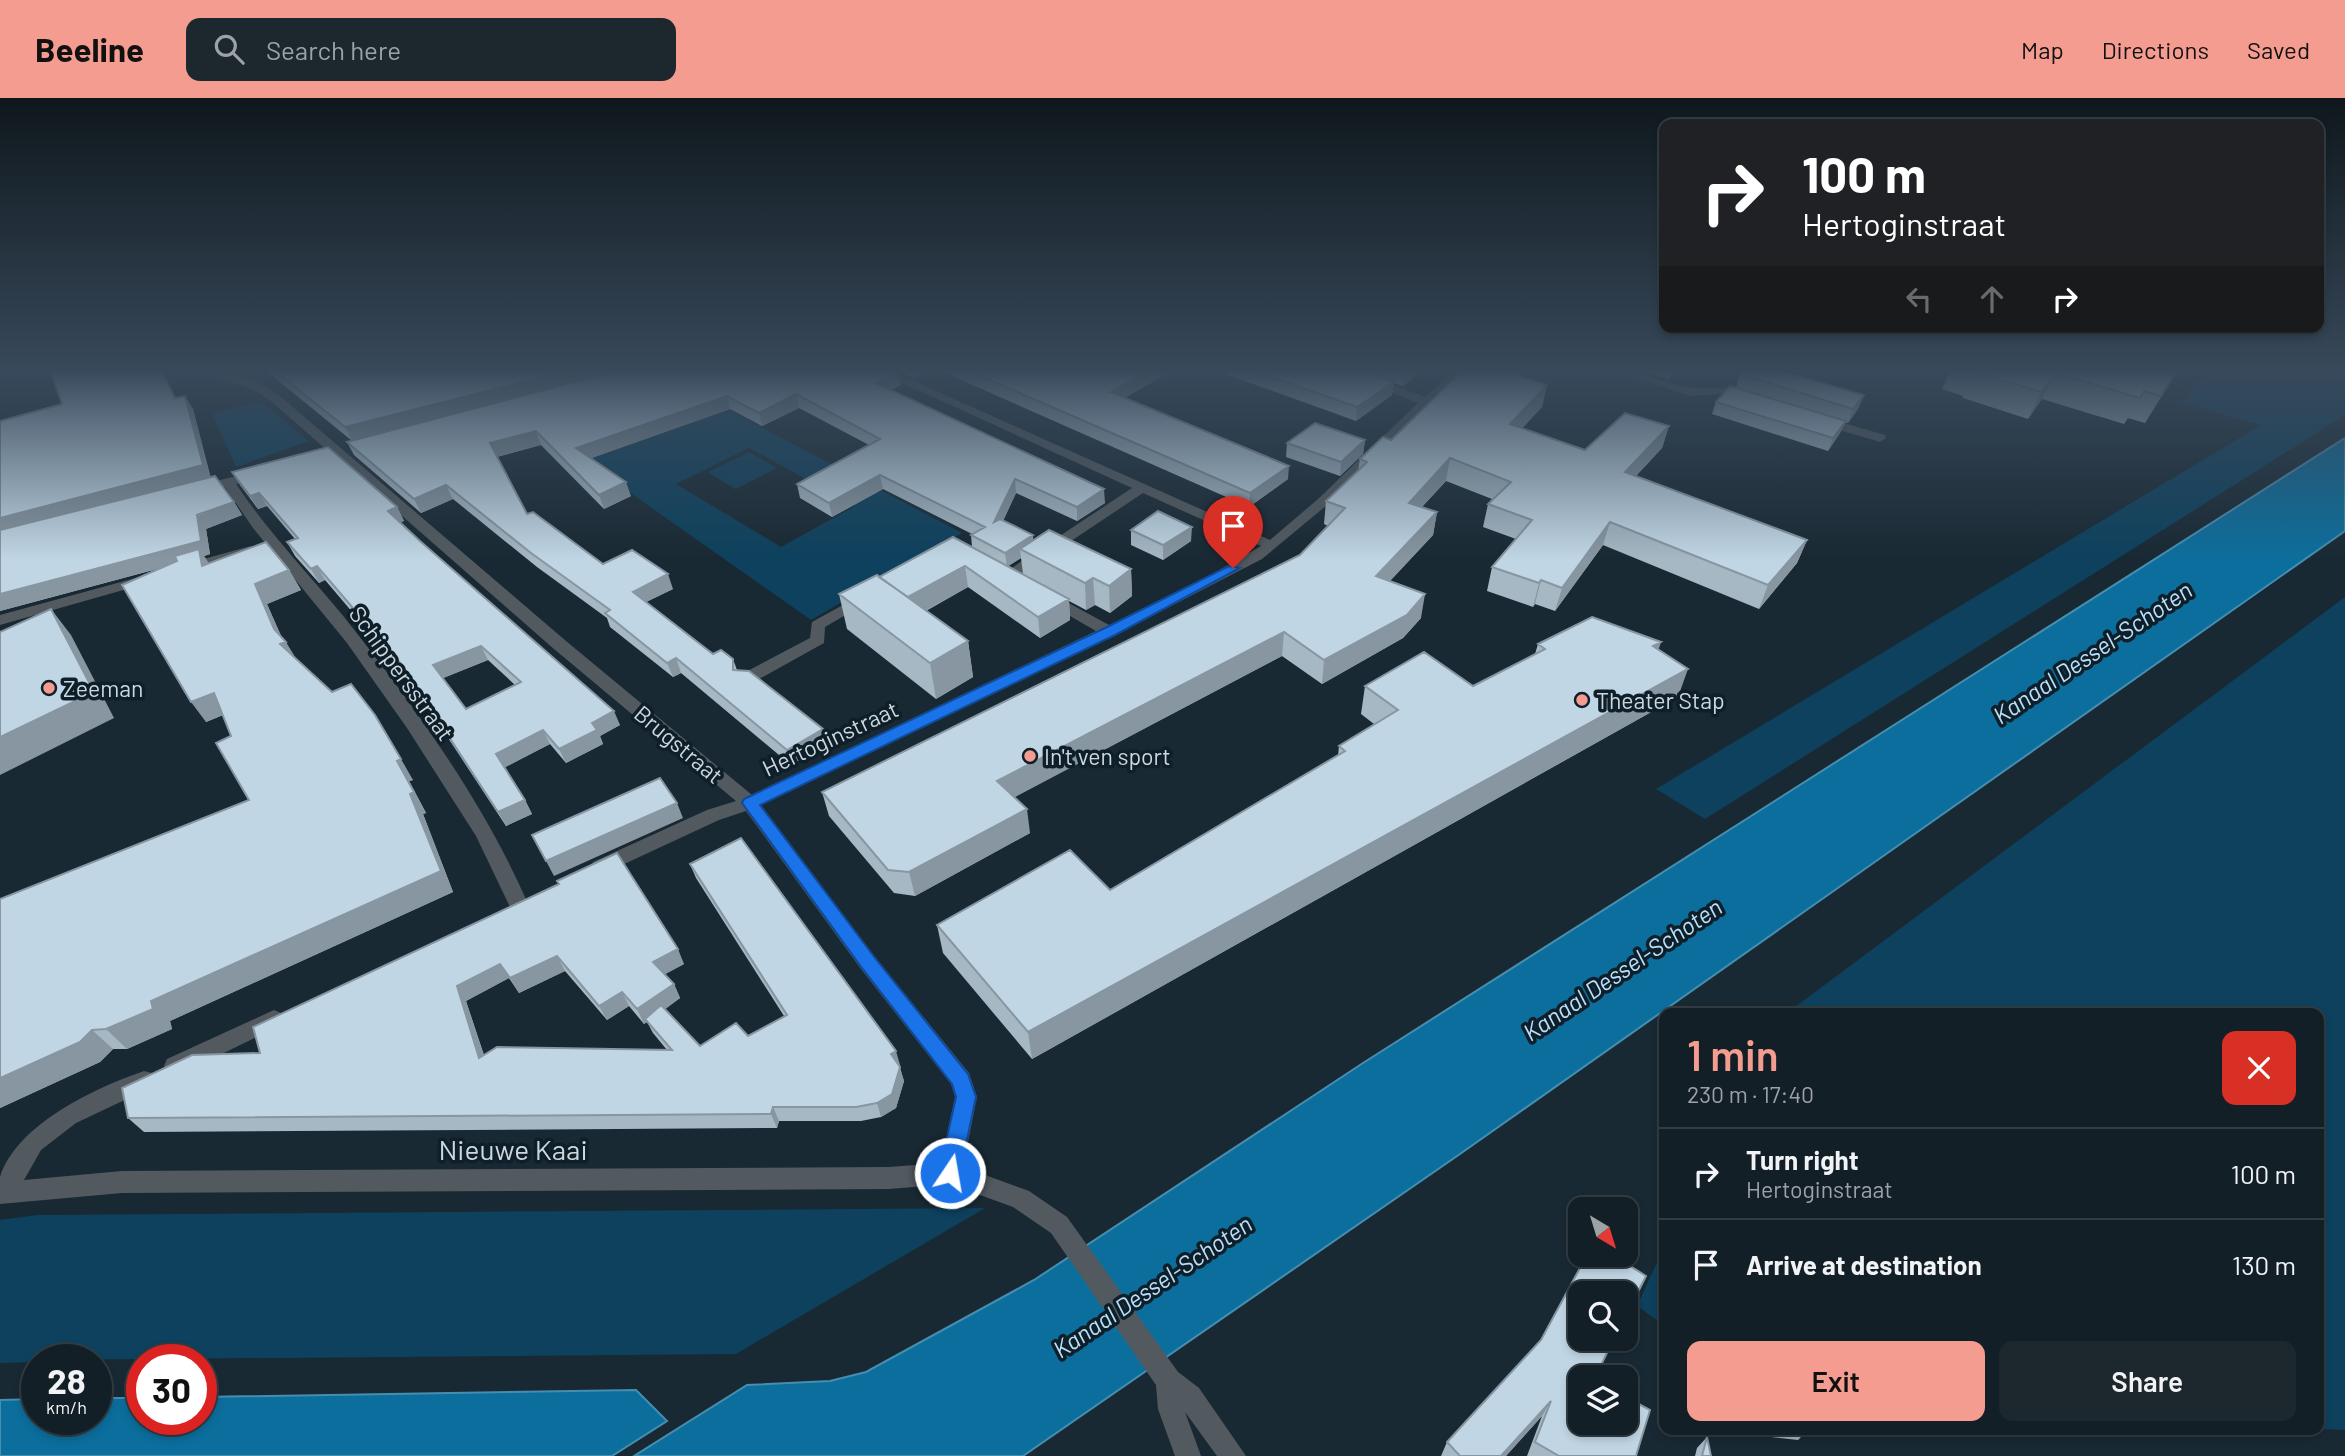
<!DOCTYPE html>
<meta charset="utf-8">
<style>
body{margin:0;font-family:Barlow,sans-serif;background:#1c272e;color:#f1f3f6;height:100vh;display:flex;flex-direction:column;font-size:26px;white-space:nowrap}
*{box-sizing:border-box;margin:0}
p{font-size:23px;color:#9da2a7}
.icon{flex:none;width:38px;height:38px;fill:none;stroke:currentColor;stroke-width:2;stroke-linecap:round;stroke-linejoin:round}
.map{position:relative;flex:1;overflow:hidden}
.drawer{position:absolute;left:1659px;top:910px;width:665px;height:427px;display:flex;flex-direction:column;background:#131f26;border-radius:14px;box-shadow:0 4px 10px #0003,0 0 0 2px #323d43}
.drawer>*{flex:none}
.hud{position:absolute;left:1659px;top:21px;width:665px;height:214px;border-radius:14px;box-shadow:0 4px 10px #0003,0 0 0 2px #323d43;background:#202124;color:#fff;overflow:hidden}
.needle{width:46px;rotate:142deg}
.buttons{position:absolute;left:1568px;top:1099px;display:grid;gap:14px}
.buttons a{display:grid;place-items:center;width:70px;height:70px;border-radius:14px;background:#131f26;box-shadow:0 4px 10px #0003,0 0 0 2px #323d43;font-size:35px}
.speed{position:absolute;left:21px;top:1246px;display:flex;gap:14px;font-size:35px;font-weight:700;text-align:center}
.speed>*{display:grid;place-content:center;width:91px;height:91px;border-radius:50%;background:#131f26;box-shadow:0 4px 10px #0003,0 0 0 2px #323d43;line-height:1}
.speed small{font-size:18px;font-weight:400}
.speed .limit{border:10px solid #d22;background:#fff;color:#111}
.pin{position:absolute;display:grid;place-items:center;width:60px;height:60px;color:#fff;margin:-72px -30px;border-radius:50% 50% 50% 0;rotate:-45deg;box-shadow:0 0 7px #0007}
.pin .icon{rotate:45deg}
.me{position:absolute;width:77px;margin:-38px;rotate:12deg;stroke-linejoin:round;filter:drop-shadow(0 0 5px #0008)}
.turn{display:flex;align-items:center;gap:24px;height:147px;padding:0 28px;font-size:32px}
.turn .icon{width:91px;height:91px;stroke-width:2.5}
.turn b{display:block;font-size:49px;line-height:60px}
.lanes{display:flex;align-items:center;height:66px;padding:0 28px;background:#0003;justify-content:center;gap:35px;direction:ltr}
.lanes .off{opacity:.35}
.round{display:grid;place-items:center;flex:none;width:74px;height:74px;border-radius:14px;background:#1c272e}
.overview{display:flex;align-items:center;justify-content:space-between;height:119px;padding:0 28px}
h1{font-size:42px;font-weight:600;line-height:52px;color:#f59c91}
.action{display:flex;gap:14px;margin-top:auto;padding:14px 28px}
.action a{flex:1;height:80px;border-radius:14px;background:#f59c91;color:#111;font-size:28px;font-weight:600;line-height:80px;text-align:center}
.action a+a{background:#1c272e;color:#f1f3f6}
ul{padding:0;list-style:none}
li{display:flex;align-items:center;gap:21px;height:91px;padding:0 28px;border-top:2px solid #323d43}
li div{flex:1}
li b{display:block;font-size:26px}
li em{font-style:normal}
header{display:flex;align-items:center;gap:42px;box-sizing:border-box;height:98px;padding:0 35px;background:#f59c91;color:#111}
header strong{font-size:33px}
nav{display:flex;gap:38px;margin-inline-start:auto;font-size:24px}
.search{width:490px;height:63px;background:#1c272e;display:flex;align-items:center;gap:18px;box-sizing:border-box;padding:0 24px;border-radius:14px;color:#9da2a7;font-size:26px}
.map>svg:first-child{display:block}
</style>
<header>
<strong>Beeline</strong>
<div class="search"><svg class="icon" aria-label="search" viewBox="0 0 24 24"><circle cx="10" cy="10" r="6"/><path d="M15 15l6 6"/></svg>Search here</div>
<nav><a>Map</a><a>Directions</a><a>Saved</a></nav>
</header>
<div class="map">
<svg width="2345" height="1358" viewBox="0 0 2345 1358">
<rect width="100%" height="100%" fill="#192933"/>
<path fill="#0d415d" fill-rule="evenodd" d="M2209 272H2345V317L1705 721 1656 691 2261 327 2181 305Z
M260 303 309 343 236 369 212 316Z
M727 311 962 435 811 522 585 363ZM749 350 855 408 781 449 676 386Z
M749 354 777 370 735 391 708 374Z
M2345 499V1332L2319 1331V915H1787Z
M985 1110 736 1256 37 1262V1264L0 1265V1122L37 1117Z
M1664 1149V1227L1637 1208Z"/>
<path fill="#0c6e9d" stroke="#468eb0" stroke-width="2" d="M2345 340V433L1460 1056 1023 1358H634L747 1287 830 1283 866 1274 1034 1182 1363 965Z
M636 1292 667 1323 612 1358H0V1302L37 1301V1321H96V1300H142V1321H201V1299Z"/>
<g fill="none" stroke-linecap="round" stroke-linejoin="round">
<path fill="#525a5f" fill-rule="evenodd" d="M199 272C226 270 258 283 280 298L566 543 752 697 1096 533 1044 503 1041 500 1044 497H1054L1109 527 1195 486 1261 448 1143 395 1014 481H1004V475L1132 390 874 272H889L1270 442 1318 401 1418 305 1336 272H1352L1425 299 1455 272H1468L1327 407 1262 461 1115 537 761 707 875 859 969 975 977 999 963 1069 1029 1093 1067 1119 1178 1274 1199 1290 1246 1358H1217L1185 1314 1201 1358H1175L1158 1311 1156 1287 1051 1135 1013 1109 950 1086 889 1091 122 1095 0 1106C0 1098 0 1086 0 1079 17 1026 95 990 144 973L152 975 155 982 152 989 76 1025 41 1052 24 1082 122 1073 889 1069 941 1065 955 999 951 986 861 871 746 713 719 722 607 774H593L591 769 593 764 707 712 736 703 554 551 272 304 256 293Z
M1611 272C1640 270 1665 288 1693 290 1713 292 1735 286 1752 300L1746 304 1719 296 1691 298Z
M1823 319 1885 337 1886 340 1880 344 1819 326V320Z
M258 373 265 377 263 380 236 386C268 434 308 475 344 519 412 604 485 706 528 806L525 811H511L476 738 407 630 347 545 253 430 225 389 200 395 193 391 195 388Z
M251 448 258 452 256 455 187 474 180 470 182 467Z
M143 478 148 479V485L0 527V517Z
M861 497 866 499 869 502 866 505 825 529 824 545 752 585H740L738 581 740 577 810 540 812 524Z
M274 912 281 915 284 921 281 927 183 975 175 977 167 975 164 968 167 961Z"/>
</g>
<path fill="#a6b8c4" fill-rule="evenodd" d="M50 272H162L176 300 193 311 210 379 234 404 242 417 206 431 210 456 204 458 209 466 289 472 301 492 267 506 281 539 297 562 413 682 409 683 426 715 423 716 453 794 170 923 172 931 127 951H113L100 964 0 1010V801L249 702 231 638 223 617 206 624 161 470 0 513 62 306Z
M265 272H894L899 274 901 287 891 292 1105 405 1077 423 1016 395 1003 423 1033 442 1131 471 1132 498 1110 515 1095 507 1086 512 1069 503 1070 522 1040 540 968 489 926 513 968 543 973 579 936 601 847 531 839 496 879 479 972 449 971 437 972 436 883 391 832 419 800 400 797 386 869 347 799 310 762 328 730 311 591 360 631 398 604 411 541 347 497 359 527 416 603 466 673 491 646 504 713 556 733 561 737 572 823 631 827 646 791 667 681 575 673 579 610 529 607 520 537 469 453 401 421 415 354 357 347 344 351 342ZM1021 460 1023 476 1008 468Z
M895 272H932L914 280Z
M934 272H1173L1124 300 1288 381 1249 409 950 277Z
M1214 272H1423L1403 288 1394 285 1392 297 1356 323Z
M1522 272 1520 278 1547 287 1542 309 1522 330 1585 352 1669 328 1662 350 1636 378 1807 442 1797 465 1759 511 1603 447 1555 513 1535 506 1533 509 1487 493 1492 469 1516 441 1483 429 1488 406 1492 401 1446 383 1422 409 1437 414 1433 437 1390 483 1421 520 1403 540 1322 586 1282 558 1014 699 1030 735 915 798 894 795 829 718 822 694 1300 457 1328 428 1324 426 1326 403 1358 373 1360 361 1391 342Z
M1639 272H1676L1669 281Z
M1951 272H2178L2145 325 2128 320 2124 326 2042 301 2028 321 1963 300V298L1942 291Z
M1740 276 1864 297 1858 311 1848 325 1845 324 1840 335 1828 353 1712 316 1716 304 1736 290Z
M1365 342 1363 356 1340 378 1286 359 1287 345Z
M232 374 397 409 404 423 400 424 620 627 600 638 603 646 566 665 550 646 505 669 525 702 532 716 506 728 410 582 325 482 319 485 295 458 287 444 295 441 267 408 258 411 240 387ZM488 562 515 587 466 611 443 580Z
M1131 432 1191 443 1163 462 1131 447Z
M1538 546 1659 552 1678 599 1032 961 943 855 937 827 1110 792 1338 658 1339 648 1374 626 1361 616 1365 588H1473L1535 556Z
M690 766 900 967 899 968 904 983 896 1010 881 1019 861 1023H779L777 1030 144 1034 128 1020 260 955 559 786 684 866 665 876 674 886 680 900 665 911 700 948 748 938 784 918 696 780ZM565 873 607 922 629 908 644 926 647 924 653 935 667 952 484 957 466 903 509 880 519 895Z
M1580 1279V1325L1636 1358H1527L1542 1318 1506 1358H1441L1447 1344Z
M1710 1332H1802L1804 1336 1798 1342Z
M1707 1339 1711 1358H1695L1697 1350Z"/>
<path fill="#8796a0" d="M570 272H625L352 343 345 329Z
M913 272H932L914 280Z
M1150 272H1173L1111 308V294Z
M1409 272H1423L1403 288 1405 275Z
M1671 272H1676L1669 281Z
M2177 272H2178L2145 325 2161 298Z
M899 274 901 287 879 299 876 285Z
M2056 275 2042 301 2028 321 2041 294Z
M1394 284 1392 297 1356 323 1357 309Z
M1547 287 1542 309 1506 348 1510 326Z
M796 296 799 310 762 328 759 315Z
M1864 297 1858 311 1848 325 1853 311Z
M185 298 193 311 211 380 0 436V420Z
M727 298 730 311 581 364 576 350Z
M1846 323 1840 335 1828 353 1833 340Z
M1669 328 1662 350 1619 396 1625 374Z
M536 333 541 347 496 359 490 345Z
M1365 342 1363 356 1340 378 1341 364Z
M1450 360 1446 383 1405 427 1409 405Z
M1289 368 1288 381 1249 409 1250 395Z
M880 377 883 391 832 419 829 405Z
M1015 381 1016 395 996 438 994 424Z
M626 384 631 398 604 411 599 397Z
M446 387 453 401 421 415 414 401Z
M1104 391 1105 405 1077 423V409Z
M259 395 267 408 258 411 250 398Z
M234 404 242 417 206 431 210 456 204 458 212 471 202 468 201 459 0 513V496Z
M397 409 404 423 395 426 388 413Z
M1437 414 1433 437 1373 501 1376 478Z
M1610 424 1603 447 1555 513 1562 490Z
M1192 429 1191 443 1163 462V447Z
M1033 437 1034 451H1020L1021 460 1007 469 1005 455Z
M1807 442 1797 465 1759 511 1768 487Z
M317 468 325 482 319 485 311 471Z
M965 468 968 489 912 520 908 499Z
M1131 471 1132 498 1110 515 1109 488Z
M289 472 301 492 267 506 284 544H286L298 564 280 546 255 486Z
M668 476 673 491 638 508 633 494Z
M1093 480 1095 507 1086 512 1085 485Z
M1541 482 1535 506 1533 509 1539 485Z
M1425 496 1421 520 1403 540 1322 586 1324 562Z
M1069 501 1070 522 1040 540 1038 519Z
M51 511 71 537 114 620 0 677V639Z
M1284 534 1282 558 1000 707 997 683Z
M968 543 973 579 936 601 930 565Z
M1661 544 1652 572 1653 548Z
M481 548 488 562 441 581 433 567Z
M676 560 681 575 673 579 667 565Z
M1688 571 1678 599 1032 961 1028 934Z
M214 595 228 615 206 624 191 604Z
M614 613 620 627 600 638 603 646 566 665 559 651 592 625Z
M823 631 827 646 791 667 787 652Z
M543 632 550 646 504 670 496 656Z
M401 661 413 682 409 683 426 715 423 716 453 794 170 923 172 931 127 951 106 931 151 903 397 663Z
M525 702 532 716 506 728 498 714Z
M677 705 683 720 554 778 546 763Z
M1027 711 1030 735 915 798 909 774Z
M678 851 684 866 660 879 653 864Z
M557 858 565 873 519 895 510 880Z
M500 866 509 880 466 903 489 974 479 960 457 888Z
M674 886 680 900 648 924 645 921 647 924 644 926 637 911Z
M622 894 629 908 607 922 599 908Z
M92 932 113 951 100 964 0 1010V980Z
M896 953 900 967 895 970 891 956Z
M900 969 904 983 896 1010 881 1019 877 1005Z
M773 1009 779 1023 777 1030 771 1016Z
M1551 1303 1542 1318 1506 1358H1501Z"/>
<path fill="#c1d6e4" stroke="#8796a0" stroke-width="2" fill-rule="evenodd" d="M50 272H161L175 300 185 298 203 367 0 420V323L62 306Z
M274 272H570L345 329Z
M619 272H894L899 274 876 285 1104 391 1077 409 1015 381 994 424 1000 421 1033 437 1005 455 971 437 985 429 880 377 829 405 797 386 880 341 796 296 759 315 727 298 576 350 626 384 599 397 536 333 490 345 527 416 533 414 603 466 632 452 668 476 633 494 713 556 721 552 733 561V572L749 573 823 631 787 652 676 560 667 565 605 515 610 512 531 455 446 387 414 401 347 344Z
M967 272H1150L1111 294 1289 368 1250 395Z
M1251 272H1363L1394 284 1357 309Z
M1396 272H1409L1405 275Z
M1463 272H1519L1517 277 1547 287 1510 326 1585 352 1625 315 1669 328 1625 374 1807 442 1768 487 1610 424 1562 490 1541 482 1539 485 1492 469 1532 422 1488 406 1511 384 1450 360 1409 405 1437 414 1376 478 1425 496 1407 517 1324 562 1284 534 997 683 1027 711 909 774 888 772 822 694 1300 457 1345 410 1326 403 1367 364 1360 361 1383 339 1391 342Z
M1744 272H1777L1864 297 1853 311 1740 276Z
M1975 272H2177L2161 298 2144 293 2140 300 2056 275 2041 294 1975 274Z
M1730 288 1846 323 1833 340 1716 304Z
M1315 325 1365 342 1341 364 1287 345Z
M328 349 397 409 388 413 420 443 614 613 592 625 597 632 559 651 543 632 496 656 525 702 498 714 402 567 317 468 311 471 287 444 298 440 259 395 250 398 232 374ZM481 548 521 584 466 611 433 567Z
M215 378 234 404 197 417 201 443 0 496V432Z
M1158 413 1192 429 1163 447 1131 432Z
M1049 432 1131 471 1109 488 1093 480 1085 485 1020 451Z
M953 439 1069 501 1038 519 965 468 908 499 879 479Z
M266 444 289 472 255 486 274 531 286 544 280 546 332 594 351 586 375 617 401 661 397 663 414 694 410 696 441 773 151 903 153 911 106 931 92 932 80 944 0 980V801L249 702 216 645 231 638 214 595 191 604 122 487 177 463 175 458 199 451 202 468Z
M877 477 968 543 930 565 839 496Z
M51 511 94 594 0 639V534Z
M1592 519 1661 544 1653 548 1688 571 1028 934 937 827 1070 752 1110 792 1345 653 1339 648 1398 612 1365 588 1424 554 1473 588 1545 551 1538 546Z
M660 680 677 705 546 763 532 737Z
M741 740 896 953 891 956 900 969 892 996 877 1005 856 1009H773L771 1016 128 1020 122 990 192 957 260 955 253 929 559 786 557 783 617 755 678 851 653 864 674 886 637 911 622 894 599 908 557 858 510 880 500 866 457 888 479 960 497 949 672 952 645 921 661 907 700 948 736 925 748 938 787 917 690 766Z
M1587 1157H1613L1646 1178 1626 1218V1195H1580V1241H1614L1595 1279H1580V1325H1626V1299L1650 1312 1636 1358H1559L1535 1344 1551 1303 1501 1358H1460L1447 1344 1541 1242Z
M1765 1332H1802L1804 1336Z
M1707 1339 1711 1358H1702Z"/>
<linearGradient id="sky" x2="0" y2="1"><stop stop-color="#0e171c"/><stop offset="0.59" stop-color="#38495b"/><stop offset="1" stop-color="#38495b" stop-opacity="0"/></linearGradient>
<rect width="2345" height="462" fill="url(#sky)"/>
<path fill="#1a73e8" stroke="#114b97" stroke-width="2" d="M1229 468 1240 470 1115 537 760 707 875 860 968 976 976 999 960 1075 957 1082 950 1085 943 1082 939 1075 956 999 952 986 862 870 742 705 744 701 1105 530Z"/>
<g fill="#f59c91" stroke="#0f1f29" stroke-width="2.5">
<circle cx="49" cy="590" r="7"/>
<circle cx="1582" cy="602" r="7"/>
<circle cx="1030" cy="658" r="7"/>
</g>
<g text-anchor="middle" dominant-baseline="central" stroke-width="7" stroke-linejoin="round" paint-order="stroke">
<g font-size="23" fill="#cdd7de" stroke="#0f1f29">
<text transform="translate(402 575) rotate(54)">Schippersstraat</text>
<text transform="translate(830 640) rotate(-25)">Hertoginstraat</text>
<text transform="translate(679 646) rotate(40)">Brugstraat</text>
</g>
<g font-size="23" fill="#cdd7de" stroke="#0f1f29" text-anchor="start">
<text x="63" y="590">Zeeman</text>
<text x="1596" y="602">Theater Stap</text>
<text x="1044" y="658">In't ven sport</text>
</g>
<g font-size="24" font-style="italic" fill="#b9e1fc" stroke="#0f1f29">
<text transform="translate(2092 554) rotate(-34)">Kanaal Dessel-Schoten</text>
<text transform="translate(1622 871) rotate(-34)">Kanaal Dessel-Schoten</text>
<text transform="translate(1152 1188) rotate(-34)">Kanaal Dessel-Schoten</text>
</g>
<g font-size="28" fill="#cdd7de" stroke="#0f1f29">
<text x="513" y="1051">Nieuwe Kaai</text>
</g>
</g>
</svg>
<div class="buttons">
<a><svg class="needle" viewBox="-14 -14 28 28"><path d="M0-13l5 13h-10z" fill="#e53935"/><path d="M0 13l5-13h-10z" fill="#9da2a7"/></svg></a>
<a><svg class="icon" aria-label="search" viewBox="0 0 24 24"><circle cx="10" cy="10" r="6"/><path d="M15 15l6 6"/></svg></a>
<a><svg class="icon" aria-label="layers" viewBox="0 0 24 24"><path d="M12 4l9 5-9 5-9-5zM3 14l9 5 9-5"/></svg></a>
</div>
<div class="speed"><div>28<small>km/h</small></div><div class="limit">30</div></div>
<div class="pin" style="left:1233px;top:470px;background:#d93025"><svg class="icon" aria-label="arrive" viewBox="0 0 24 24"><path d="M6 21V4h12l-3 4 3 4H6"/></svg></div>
<svg class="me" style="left:950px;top:1075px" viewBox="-20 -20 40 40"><circle r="17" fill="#1a73e8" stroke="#fff" stroke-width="3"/><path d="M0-11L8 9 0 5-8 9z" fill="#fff"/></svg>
<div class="hud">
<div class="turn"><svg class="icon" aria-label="right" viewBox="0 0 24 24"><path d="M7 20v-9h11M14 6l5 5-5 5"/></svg><div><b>100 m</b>Hertoginstraat</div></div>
<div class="lanes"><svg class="icon off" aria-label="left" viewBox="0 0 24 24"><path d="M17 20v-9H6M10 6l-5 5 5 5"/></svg><svg class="icon off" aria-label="ahead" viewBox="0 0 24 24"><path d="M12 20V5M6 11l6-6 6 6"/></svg><svg class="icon" aria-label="right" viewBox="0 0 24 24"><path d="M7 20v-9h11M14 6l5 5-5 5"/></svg></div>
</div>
<section class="drawer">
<div class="overview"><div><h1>1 min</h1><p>230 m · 17:40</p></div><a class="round" style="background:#d93025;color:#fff"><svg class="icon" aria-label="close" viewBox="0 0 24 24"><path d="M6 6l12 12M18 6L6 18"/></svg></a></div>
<ul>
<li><svg class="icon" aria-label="right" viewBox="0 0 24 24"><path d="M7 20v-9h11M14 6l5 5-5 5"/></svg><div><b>Turn right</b><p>Hertoginstraat</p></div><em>100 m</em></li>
<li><svg class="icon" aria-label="arrive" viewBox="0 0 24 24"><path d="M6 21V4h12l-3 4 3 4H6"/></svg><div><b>Arrive at destination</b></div><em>130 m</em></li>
</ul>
<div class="action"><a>Exit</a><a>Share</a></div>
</section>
</div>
